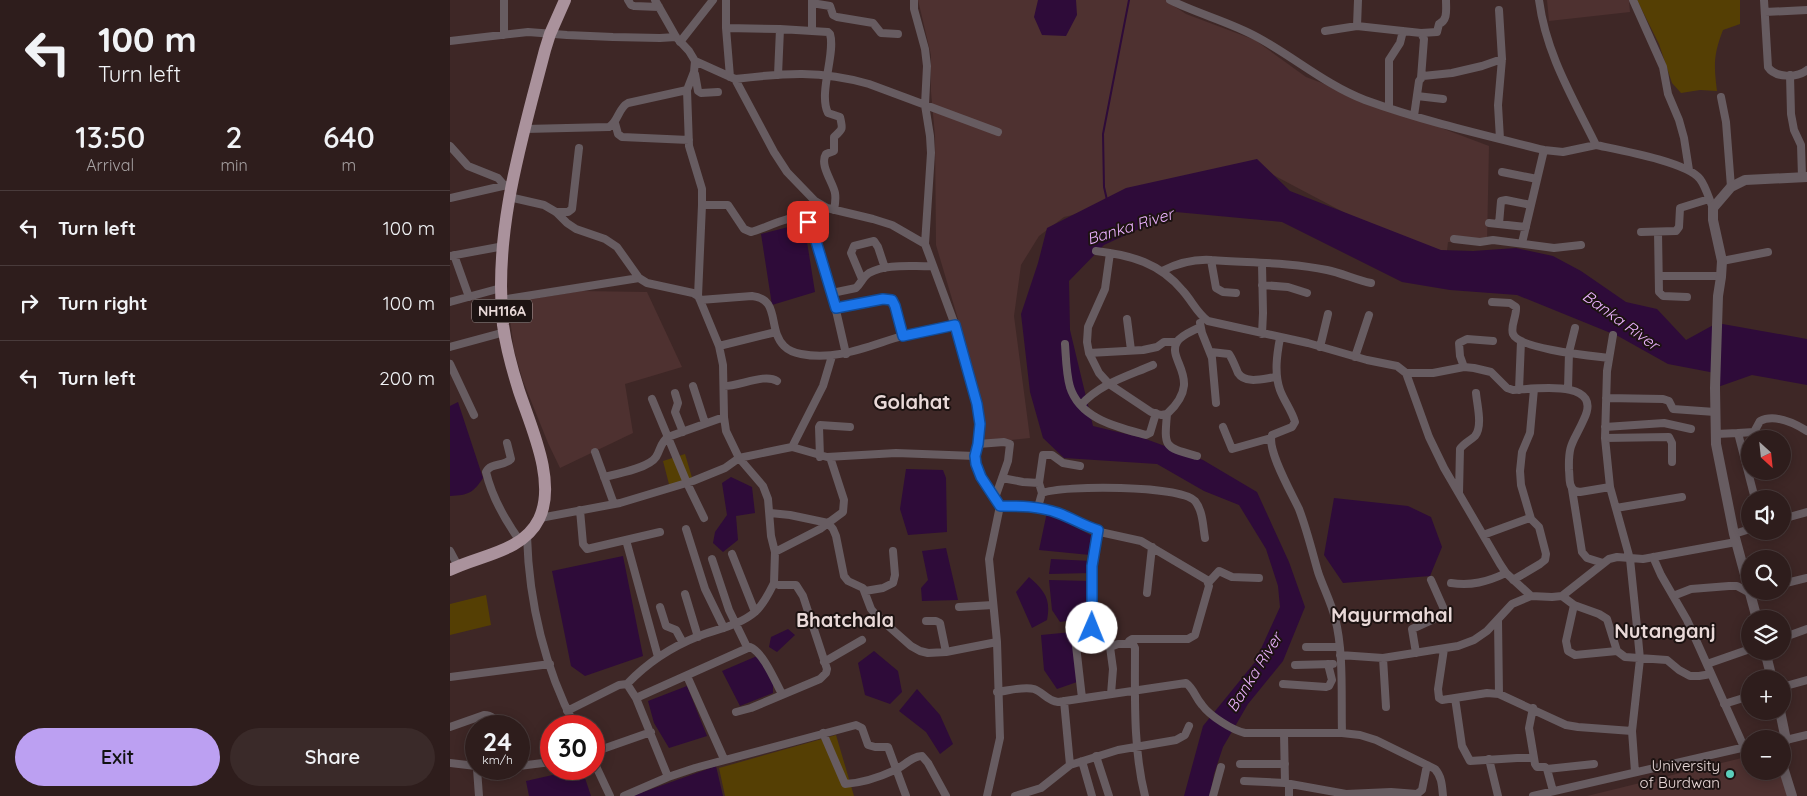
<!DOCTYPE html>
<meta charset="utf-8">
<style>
body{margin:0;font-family:Quicksand,sans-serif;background:#3a2a29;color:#f1f3f6;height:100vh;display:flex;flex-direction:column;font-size:19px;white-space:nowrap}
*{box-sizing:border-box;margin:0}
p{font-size:16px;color:#a7a2a3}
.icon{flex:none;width:28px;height:28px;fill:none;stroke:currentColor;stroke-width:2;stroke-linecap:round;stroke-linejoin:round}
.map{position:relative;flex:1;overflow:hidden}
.side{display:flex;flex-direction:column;background:#2e1d1c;width:450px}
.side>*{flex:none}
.hud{background:#2e1d1c;color:#f1f3f6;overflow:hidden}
.needle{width:32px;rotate:153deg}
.tools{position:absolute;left:1291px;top:430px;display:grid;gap:10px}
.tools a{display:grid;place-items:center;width:50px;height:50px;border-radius:50%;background:#2e1d1c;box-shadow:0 2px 12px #0003,0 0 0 1px #493b3b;font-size:25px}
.speed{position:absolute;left:15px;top:715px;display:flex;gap:10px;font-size:25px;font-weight:700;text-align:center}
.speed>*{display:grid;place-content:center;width:65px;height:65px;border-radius:50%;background:#2e1d1c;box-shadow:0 2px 12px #0003,0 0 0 1px #493b3b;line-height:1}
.speed small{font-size:12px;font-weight:400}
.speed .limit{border:8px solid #d22;background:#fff;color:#111}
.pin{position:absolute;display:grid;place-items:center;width:42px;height:42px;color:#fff;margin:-21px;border-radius:10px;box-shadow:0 2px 8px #0006}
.me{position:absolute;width:55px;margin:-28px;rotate:1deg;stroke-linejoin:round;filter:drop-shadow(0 0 4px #0008)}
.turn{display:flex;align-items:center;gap:18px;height:105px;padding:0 15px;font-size:22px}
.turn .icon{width:65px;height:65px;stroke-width:2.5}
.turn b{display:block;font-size:35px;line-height:42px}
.eta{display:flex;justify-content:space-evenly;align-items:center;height:85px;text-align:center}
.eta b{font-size:30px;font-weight:600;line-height:35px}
.primary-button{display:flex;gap:10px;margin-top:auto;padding:10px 15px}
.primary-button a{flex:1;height:58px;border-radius:30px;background:#bca0f2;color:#111;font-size:20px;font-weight:600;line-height:58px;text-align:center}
.primary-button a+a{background:#3a2a29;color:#f1f3f6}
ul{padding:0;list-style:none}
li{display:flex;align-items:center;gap:15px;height:75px;padding:0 15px;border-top:1px solid #493b3b}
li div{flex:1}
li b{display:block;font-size:19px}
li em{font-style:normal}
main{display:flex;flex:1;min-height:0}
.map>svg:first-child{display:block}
</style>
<main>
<section class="side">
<div class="hud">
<div class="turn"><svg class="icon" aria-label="left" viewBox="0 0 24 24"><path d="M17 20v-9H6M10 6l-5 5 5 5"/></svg><div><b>100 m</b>Turn left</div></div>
</div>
<div class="eta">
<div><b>13:50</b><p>Arrival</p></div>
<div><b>2</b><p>min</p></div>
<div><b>640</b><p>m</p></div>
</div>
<ul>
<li><svg class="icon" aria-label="left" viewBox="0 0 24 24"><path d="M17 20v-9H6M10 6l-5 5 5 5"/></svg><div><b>Turn left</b></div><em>100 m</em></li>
<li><svg class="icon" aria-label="right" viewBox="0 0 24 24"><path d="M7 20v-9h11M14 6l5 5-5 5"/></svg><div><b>Turn right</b></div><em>100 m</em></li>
<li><svg class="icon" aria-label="left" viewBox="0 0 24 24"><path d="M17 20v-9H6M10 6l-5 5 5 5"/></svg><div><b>Turn left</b></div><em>200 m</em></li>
</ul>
<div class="primary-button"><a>Exit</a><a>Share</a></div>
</section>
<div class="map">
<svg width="1357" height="796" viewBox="0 0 1357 796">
<rect width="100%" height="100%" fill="#3e2726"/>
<path fill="#4e3130" d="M468 0H715L736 14 805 40 856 77 1039 146 1037 243 998 242 997 251 965 250 814 170 614 217 589 236 571 265 564 316 580 438 534 443 524 373 486 245 485 136 481 92V55Z
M1097 0H1179L1180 12 1099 21Z
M131 291 197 292 232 367 175 384 183 433 110 468 98 443 73 381 64 350 58 303Z
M1300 756V771H1331L1339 796H1137Z"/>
<path fill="#553f04" d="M1187 0H1290V24L1273 30C1263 56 1264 65 1267 91L1250 90 1231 93 1222 83 1209 44Z
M235 454 243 481 220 488 213 461Z
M36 595 41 625 0 635V604Z
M386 735 404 796H275L269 768Z"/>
<path fill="#2e0b39" d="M588 0H626L627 15 616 36 592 35 584 17Z
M807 159 840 191 991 250 1023 251 1066 248 1103 256 1131 271 1176 302 1207 309 1236 340 1267 323 1357 339V385L1302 375 1265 388V373L1218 364 1168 336 1067 295 1000 290 952 282 832 222 726 212 654 245 619 281 620 330 643 426 693 438 753 460 807 492 839 562 855 607 833 661 798 704 773 747 764 774 760 796H734L753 726 805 662 830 607 828 586 816 549 789 505 754 491 707 464 614 458 593 438 580 392 571 314 588 263 597 228 676 188Z
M354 223 365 292 322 305 311 234Z
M8 402 33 478C23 493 19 495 0 496V406Z
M456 469 493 470 496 478 497 532 458 535 450 509Z
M281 477 302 487 305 513 286 516 288 540 273 552 263 543 265 532 277 515 272 483Z
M884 498 958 506 981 517 992 547 980 576 893 583 874 555Z
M597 512 646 538 640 555 589 550Z
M496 548 508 600 472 601 471 588 478 580 472 551Z
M173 556 193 656 135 676 121 666 102 571Z
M601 559 641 561V573L599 574Z
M579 577C595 591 601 599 597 620L582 628 566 592Z
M599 580 640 581 636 618 610 622 602 610Z
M338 629 345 635 327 652 319 647 321 637Z
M622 632 627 682 607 689 594 670 591 635Z
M424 651 448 671 452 692 440 704 415 695 408 663Z
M307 656 323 680V693L290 706 272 671Z
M237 686 257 736 219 748 204 723 198 701Z
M467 689 490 715 503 744 490 754 476 732 449 711Z
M266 766 273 796H182Z
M129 769H132L141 796H79L76 781Z"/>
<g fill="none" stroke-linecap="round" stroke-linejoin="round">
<path stroke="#2e0b39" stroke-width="2" d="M657 200 654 187 653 134 679 0"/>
<path stroke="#675c61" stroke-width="8" d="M178 0 181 5 184 6 209 7
M205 0 226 37 239 51 245 61 285 79 324 152 337 172 365 201 377 208 423 219 442 225 475 244
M276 0V28L280 77
M464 0V9L475 49 477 66 475 105 480 136 481 153 475 244 505 325 527 404 530 424 528 444 525 456 526 464 531 477 550 506 539 559 547 642 550 738 537 796
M720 0C748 14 780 22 807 37 844 57 876 85 915 100 973 121 1034 135 1094 150L1113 152 1146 145
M1089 0C1096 54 1123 98 1146 145 1169 150 1237 162 1250 179 1256 187 1259 199 1263 208
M1183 0 1213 67 1218 94 1229 120 1234 138 1239 170
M1314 0 1318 67C1325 78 1347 78 1357 70
M362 3 380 6 383 15 387 17 423 23 431 33 448 34
M1049 10 1052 59 1048 105 1050 139
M1315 12 1357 10
M907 26 908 0
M276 28 330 29 378 32 380 34C386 53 368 93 378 113L390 117C393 129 393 129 384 137V151L376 154C369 165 383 182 385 193 386 199 385 205 384 210
M362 31V0
M875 31 907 26 971 33 974 39 971 78
M971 33 987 32 989 24C998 20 996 10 996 0
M54 35V0
M0 41 78 32 117 35 163 37 210 38 226 37
M230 42 263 0
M245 74 248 91 251 93 268 92
M328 75 330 29
M1340 75 1341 114 1344 130 1351 145 1352 177
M285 79C335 73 370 70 419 84L548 132
M237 90 239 146 252 189V205L248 296
M967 96 993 99
M1271 97 1276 122 1281 187
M939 108V60L950 43 953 31
M964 116 969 81 973 76 1002 73 1032 66 1052 59
M165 123 168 134 172 137 239 140
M75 129 159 127C169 121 168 108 178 103L237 90 244 72 245 61
M0 146 18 166 48 178 54 185
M1052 172 1087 179
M59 197 94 205 106 212 117 223 126 229 155 239 167 247 189 278
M0 198 57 185
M252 205H278L294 229 301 232C314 229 343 213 354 219 358 221 360 225 362 228L382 293 396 354
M106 212H118L122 209 129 148
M1039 223 1076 227
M1049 224 1051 201 1056 200 1081 205
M1191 232 1226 231 1229 227 1230 208 1259 199
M1208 232 1209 292 1213 296 1237 297
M1004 239 1030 242 1043 240 1104 248 1131 245
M1072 243 1094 150
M646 251C681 255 710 263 733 291 742 301 747 313 758 321L858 343 917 360 947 366 956 373 979 437 994 468 1050 564 1056 573 1081 596 1102 597 1112 596 1159 559 1167 557 1193 559 1286 542
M660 253 655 289 638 327 637 342 639 353 649 373 659 384 701 412 711 415 717 414C755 379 716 361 727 342 731 335 743 331 750 327
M4 255 19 297
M0 256 54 246
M761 260 766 288 773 292 786 293
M1272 261 1318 252
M712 271C728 263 743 259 761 260 799 263 839 262 877 270 892 273 906 280 921 283
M1209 276H1271
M412 279 401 253 404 246 424 241 428 247 435 268
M812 285 838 287 857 293
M382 293 406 288C411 283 413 277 419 273 437 263 463 267 483 266
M51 300 189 278 197 283 243 293 248 296 250 300 269 346 273 365 274 417 276 431 289 458 313 486 318 499 321 536 325 552 324 583 329 585H346L353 596 377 669 376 673 370 679 301 708 286 712
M250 300 302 296C331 299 317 329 334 346 339 351 345 353 351 354 387 361 418 346 452 336 469 332 487 329 505 325
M0 302 51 288
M1042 302 1060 303 1066 307C1067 316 1060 326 1063 334 1069 349 1143 356 1159 358
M385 308 433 299 442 301 445 305 453 336
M677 319 681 350
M750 323 752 333 762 358 766 403
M812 334 813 313 812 264
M1163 335 1157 371 1155 438 1160 487 1180 559 1187 627 1190 659 1182 731 1185 772
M830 338C827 354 824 373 830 390 834 401 842 411 845 422L842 427 822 435C816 449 842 494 849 509 857 530 862 551 868 572 873 587 881 602 885 618 894 652 891 698 892 733
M615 344C616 357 616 373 620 387 630 419 667 427 696 435L700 433 706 413
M269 346 326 332
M0 347 55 332
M870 347 878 314
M761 352 779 354C783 360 785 366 788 373 796 385 815 378 827 377
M639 353 693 350 707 347 714 342H727
M905 357 919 315
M0 364 24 415
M1014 367 1010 356 1009 343 1017 339 1043 341
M956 373H983L1014 367 1024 368 1041 372 1057 388 1063 390C1084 389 1154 378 1134 419 1124 442 1118 442 1119 470 1120 478 1118 486 1125 491L1130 492 1160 487
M243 386 255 423
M274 386C290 386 315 373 327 381
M1118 389 1119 352 1125 328
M1069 390 1071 341
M225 393 228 403 225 412 233 432
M1156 398 1213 399 1219 401 1223 409 1265 412
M202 399 237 483 254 518
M631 405C649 384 678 376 703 365
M717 414C714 448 714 447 747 456
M773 427 782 449 821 438
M1155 427 1214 423 1241 429
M1288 433 1304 432 1310 421C1324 414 1344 423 1357 431
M1266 434 1288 433 1305 499
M1155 438 1219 437 1222 443V462
M57 443 61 459C54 467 41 462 36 472 42 498 55 520 70 541
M528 444 554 442 560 444 558 461 545 498
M342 447 373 386 382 356
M145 452 164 504
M370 457 369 427 370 425 400 427
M154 477C167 474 199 468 206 457 211 449 210 443 218 437L274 417
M552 478 573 482 589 483
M1122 489 1132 552 1137 558 1153 563
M592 493 589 483 593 455H602L613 463 630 466
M1009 493 1010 449C1014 443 1020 441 1025 436 1033 426 1027 405 1026 393
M550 506 588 507 606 512 650 532 691 541 757 580 759 586 745 635 738 639H682L679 641 678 644
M588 507 592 493C613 485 730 485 745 501 753 511 753 527 755 538
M1166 508 1232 497
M130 510 133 544 137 549 210 532
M320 513 340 515 378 523 383 529 386 536 394 576 398 581 413 588 421 609 427 616 461 646 470 651 478 653 496 652 547 642
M90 518 170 503 243 481 275 468 289 458 332 449 342 447 377 457 446 453 525 456
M1081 519 1071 485 1070 471 1072 452 1080 433 1084 389
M1332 519 1357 512
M236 529 255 589 274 628
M1284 534 1300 529
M1033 535 1077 519H1081L1089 527 1096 554 1095 560 1090 564 1063 580
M77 536C79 604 94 666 125 726
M176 540 208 657
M0 551 8 566
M325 552 370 529 393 512 394 500 380 457
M282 554 305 612
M1203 557 1211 575 1237 620 1294 747
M262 559 279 610 297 647
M758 583 769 571 782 577 809 578
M1001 583C1021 586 1037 582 1056 573
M1332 584 1357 578
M415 591 433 588 443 583 445 575 443 551
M697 593 702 547
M235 594 248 637
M1112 596 1124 605 1149 614 1157 619 1167 651 1175 657 1217 660 1229 670 1240 676H1249L1261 674
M1223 596 1241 589 1279 586H1287L1300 593 1306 591
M1124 605 1116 641 1118 651 1125 655 1167 651
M210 607 216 626 226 630 233 643
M509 607 543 605
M1048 620 1049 694
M476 621H486L490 623 496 652
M642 628V566L648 530
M1332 638 1357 629
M856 647H889
M994 649 988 689 989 698 992 700 1037 693 1049 694 1116 725 1128 727 1182 731
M966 653 962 629 995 614 993 607 981 580
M890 655 933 658 1008 646 1024 640 1037 631 1062 604 1081 596
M933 658 936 707
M374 662 412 640
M1257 664 1300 649
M845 665 883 664
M237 676 274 759
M0 677 100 664
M177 684C198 662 221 647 249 636 268 629 290 625 305 612 314 604 319 593 324 583
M833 684 876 687 879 686 882 680 878 664
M1332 687 1357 680
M547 692C558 691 573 686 584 689 593 692 597 701 608 702L736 683C744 689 745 697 752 705 760 716 782 730 795 733H892L910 735 926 740 985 769C992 777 992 786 993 796
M661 694 663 669 660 647 668 644H683L685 648C685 696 683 749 695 796
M632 698 625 637 642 628 651 627 662 646
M1005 698 1012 746 1020 761 1067 758H1084
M614 701 620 765
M1274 704 1300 696
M1083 708 1079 728 1085 764 1087 767H1095L1097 769 1103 791
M117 711 169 685 177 684 186 698
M0 727 34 715C42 715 45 719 49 726
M373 733 395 784C411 783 430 777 445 770 454 766 462 756 472 756L478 763 496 796
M834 733 835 783
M1336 740 1357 735
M144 752 201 732
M646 756 659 796
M1039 759 1048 796
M632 761 642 796
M144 762 160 796
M0 763 26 766
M790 764H835
M69 766 101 762
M27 769 29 796
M1097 769 1144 764
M218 777 186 698 300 647C313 652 325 681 332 694
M794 781 835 783 896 794 941 792 967 794 972 790 977 765
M174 796 218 777 245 768 406 725 412 728 418 745 425 747H438L456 796
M565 796 591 788 620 765 668 750 726 740 735 735 739 726
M763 796 771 767
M839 796V784
M1083 796 1300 746"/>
<path stroke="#675c61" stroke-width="10" d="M1307 619 1284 534 1266 444 1265 388 1268 296 1271 277 1272 261 1263 220V208L1281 187 1295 180 1357 177
M1315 651 1322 679
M1330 711 1336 740 1332 741
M1332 764 1342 796"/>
<path stroke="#aa929c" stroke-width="12" d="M0 570C30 555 73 552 89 519 107 482 81 427 69 391 62 369 56 347 53 325 43 231 72 139 95 50L100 34 115 0"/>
</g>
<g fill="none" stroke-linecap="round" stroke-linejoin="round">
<g stroke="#114b97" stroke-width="12">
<path id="route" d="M358 222 362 228 386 308 433 299 442 300 445 306 453 336 505 325 527 404 530 424 528 444 525 456 526 464 531 477 550 506C570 506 589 506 608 513 622 518 634 526 648 530L642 566V628"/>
</g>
<use href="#route" stroke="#1a73e8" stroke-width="9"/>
</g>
<circle fill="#5bcebb" stroke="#1d1312" stroke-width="2" cx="1280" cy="774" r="5"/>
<g text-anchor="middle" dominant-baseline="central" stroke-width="4" stroke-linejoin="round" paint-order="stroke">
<rect fill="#1d1312" stroke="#ac9e9d" stroke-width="1" x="22" y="299.5" width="60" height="23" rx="4"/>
<g font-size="14" font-weight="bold" fill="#e9d9d8">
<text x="52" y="311">NH116A</text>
</g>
<g font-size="15" fill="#e9d9d8" stroke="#1d1312" text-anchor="end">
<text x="1270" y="765">University<tspan x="1270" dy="17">of Burdwan</tspan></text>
</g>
<g font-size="16" font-style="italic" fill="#ebb2fe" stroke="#1d1312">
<text transform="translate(680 226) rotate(-17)">Banka River</text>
<text transform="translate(1171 320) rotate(36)">Banka River</text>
<text transform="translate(804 672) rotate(-58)">Banka River</text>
</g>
<g font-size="20" font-weight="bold" fill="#e9d9d8" stroke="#1d1312">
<text x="462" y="401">Golahat</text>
<text x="942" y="614">Mayurmahal</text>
<text x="395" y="619">Bhatchala</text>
<text x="1215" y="630">Nutanganj</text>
</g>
</g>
</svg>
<div class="tools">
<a><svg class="needle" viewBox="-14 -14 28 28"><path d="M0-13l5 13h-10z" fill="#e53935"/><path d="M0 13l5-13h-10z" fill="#a7a2a3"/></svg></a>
<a><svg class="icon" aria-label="sound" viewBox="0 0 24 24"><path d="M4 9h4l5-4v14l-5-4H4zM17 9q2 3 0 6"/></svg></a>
<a><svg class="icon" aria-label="search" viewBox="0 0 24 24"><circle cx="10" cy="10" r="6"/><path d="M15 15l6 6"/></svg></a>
<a><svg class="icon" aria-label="layers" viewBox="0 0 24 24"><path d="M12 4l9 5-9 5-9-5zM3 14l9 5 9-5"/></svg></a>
<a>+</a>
<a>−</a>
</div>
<div class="speed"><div>24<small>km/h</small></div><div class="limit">30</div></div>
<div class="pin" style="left:358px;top:222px;background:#d93025"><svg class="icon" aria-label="arrive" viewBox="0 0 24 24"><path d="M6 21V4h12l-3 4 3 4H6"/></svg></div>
<svg class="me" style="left:642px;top:628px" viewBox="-20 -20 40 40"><circle r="19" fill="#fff"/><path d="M0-13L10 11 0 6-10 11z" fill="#1a73e8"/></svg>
</div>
</main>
